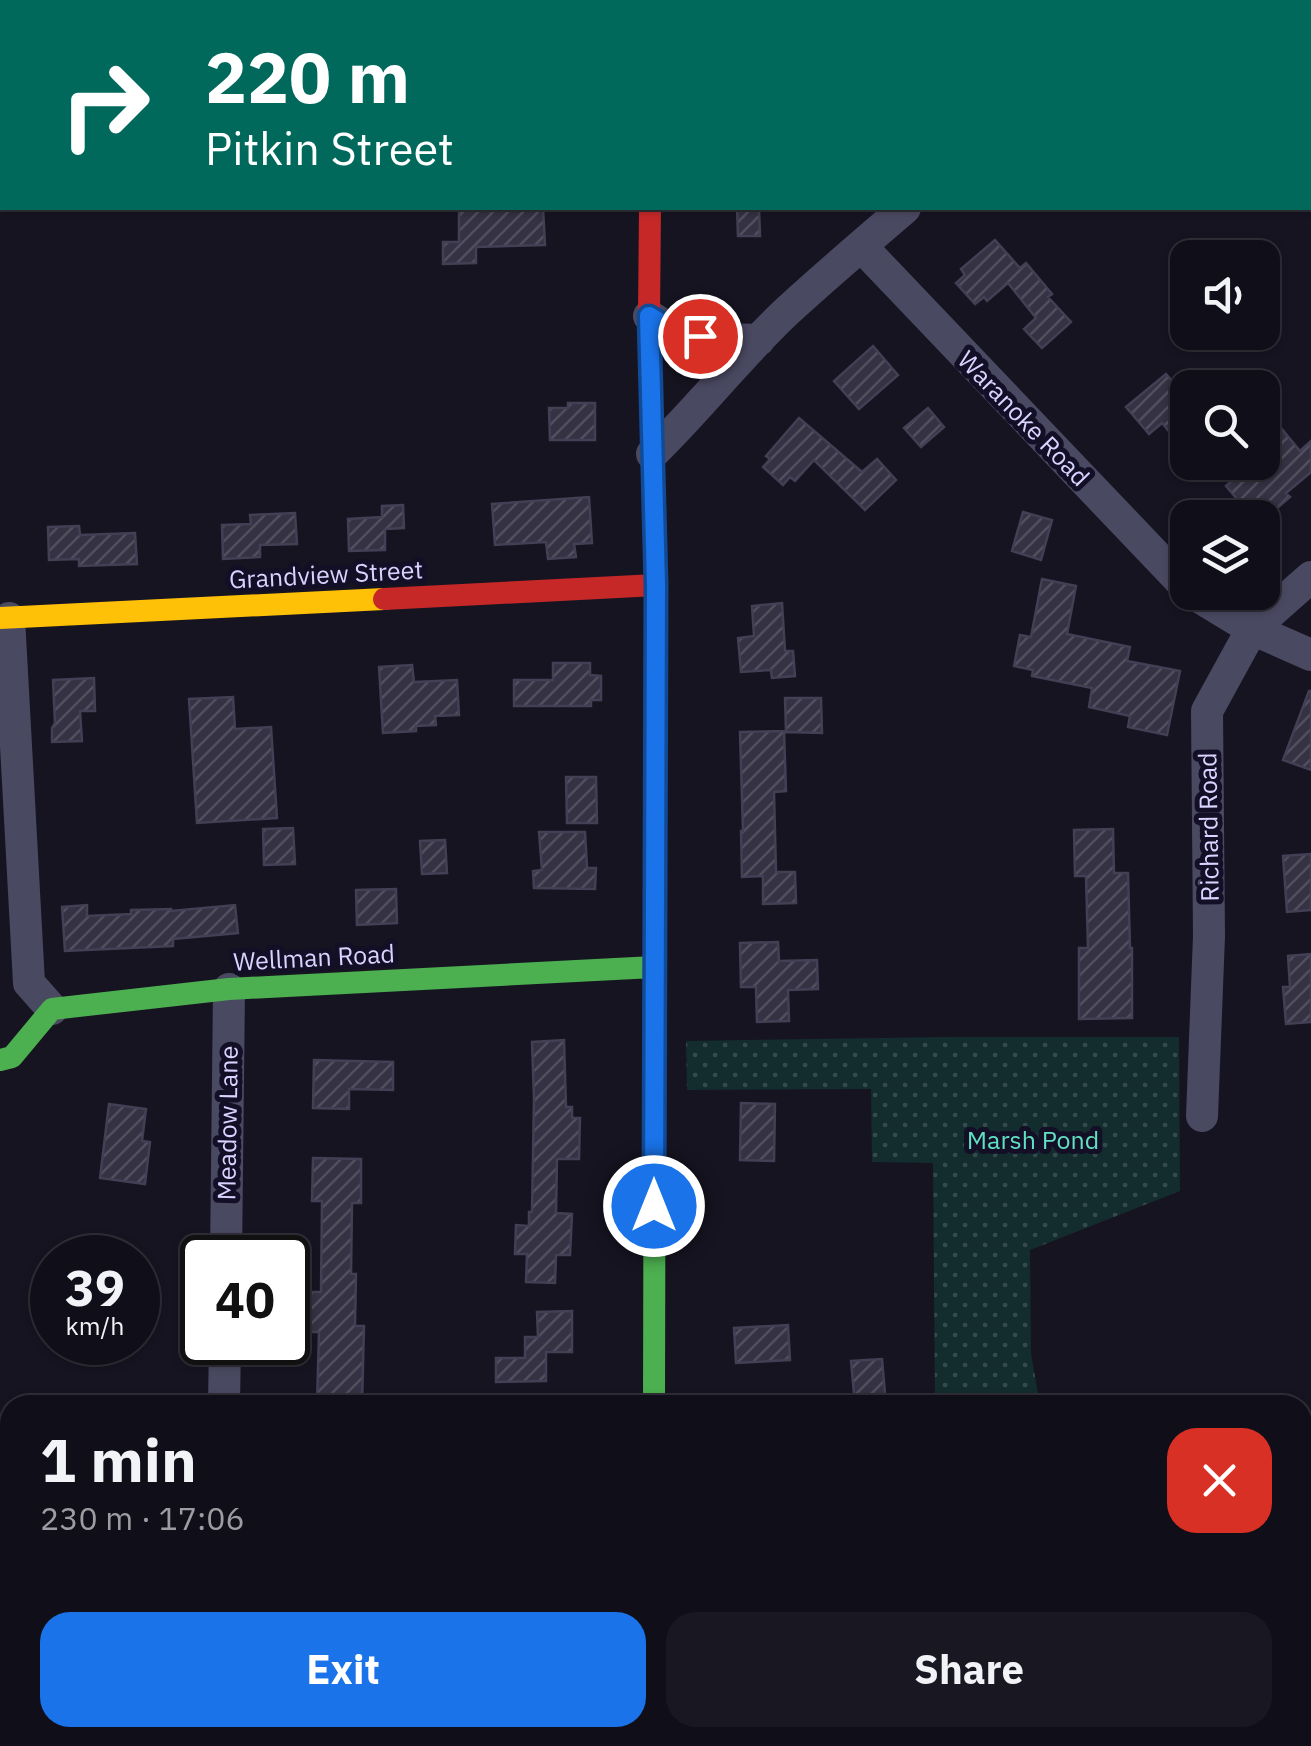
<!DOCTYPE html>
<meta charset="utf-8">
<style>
body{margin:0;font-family:"IBM Plex Sans",sans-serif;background:#191822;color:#f1f3f6;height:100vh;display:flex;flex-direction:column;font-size:38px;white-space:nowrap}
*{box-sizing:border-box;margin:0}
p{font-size:32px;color:#9c9ca2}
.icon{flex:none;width:55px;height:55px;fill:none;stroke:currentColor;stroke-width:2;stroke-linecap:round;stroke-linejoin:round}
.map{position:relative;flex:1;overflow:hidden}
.details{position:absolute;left:0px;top:1395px;width:1312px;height:352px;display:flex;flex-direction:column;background:#100f19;border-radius:30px 30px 0 0;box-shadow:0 2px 8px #0004,0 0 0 2px #302f38}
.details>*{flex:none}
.banner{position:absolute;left:0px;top:0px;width:1312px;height:210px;box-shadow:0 2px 8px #0004,0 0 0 2px #302f38;background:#00695c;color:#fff;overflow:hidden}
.buttons{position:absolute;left:1170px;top:240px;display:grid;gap:20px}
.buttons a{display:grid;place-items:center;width:110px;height:110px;border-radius:20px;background:#100f19;box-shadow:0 2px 8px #0004,0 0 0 2px #302f38;font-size:50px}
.speed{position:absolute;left:30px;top:1235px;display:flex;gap:20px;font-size:50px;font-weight:700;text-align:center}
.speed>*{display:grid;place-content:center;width:130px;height:130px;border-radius:50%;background:#100f19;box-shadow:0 2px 8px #0004,0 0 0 2px #302f38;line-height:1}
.speed small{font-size:25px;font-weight:400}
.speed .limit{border:5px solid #111;border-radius:15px;background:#fff;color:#111}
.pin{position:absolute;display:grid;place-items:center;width:85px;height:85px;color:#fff;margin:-42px;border:5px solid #fff;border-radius:50%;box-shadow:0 2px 10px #0007}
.me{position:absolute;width:110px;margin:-55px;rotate:0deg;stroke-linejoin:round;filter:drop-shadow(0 0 8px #0008)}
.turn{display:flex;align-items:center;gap:35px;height:210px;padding:0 40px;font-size:45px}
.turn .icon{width:130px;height:130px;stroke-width:2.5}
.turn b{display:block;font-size:70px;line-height:85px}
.round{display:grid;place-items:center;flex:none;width:105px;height:105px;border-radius:30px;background:#191822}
.head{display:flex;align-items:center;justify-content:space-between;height:170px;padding:0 40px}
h1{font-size:60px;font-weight:800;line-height:75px}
.cta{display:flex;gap:20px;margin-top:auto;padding:20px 40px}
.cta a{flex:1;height:115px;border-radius:30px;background:#1a73e8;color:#fff;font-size:40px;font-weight:800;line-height:115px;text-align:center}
.cta a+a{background:#191822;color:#f1f3f6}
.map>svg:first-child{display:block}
</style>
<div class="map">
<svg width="1311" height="1746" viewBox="0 0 1311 1746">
<defs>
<pattern id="park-dots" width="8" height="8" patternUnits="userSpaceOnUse" patternTransform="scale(2.5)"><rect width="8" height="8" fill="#132c2d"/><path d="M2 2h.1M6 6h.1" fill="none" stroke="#354a4c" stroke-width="1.8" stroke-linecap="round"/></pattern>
<pattern id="building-hatch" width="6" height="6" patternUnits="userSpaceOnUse" patternTransform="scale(2.5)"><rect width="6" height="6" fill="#343243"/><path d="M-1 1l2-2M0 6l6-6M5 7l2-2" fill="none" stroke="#514f5f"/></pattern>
</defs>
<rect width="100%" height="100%" fill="#161421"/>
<path fill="url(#park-dots)" d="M949 1037H1179L1180 1191 1030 1250 1031 1354 1040 1405H935L933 1163 872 1162 871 1089 687 1090 686 1041Z"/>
<path fill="url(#building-hatch)" stroke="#433f54" stroke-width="2.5" d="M459 208H543L545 245 476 247V263L443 264V242H459Z
M737 208H759L760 236H738Z
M995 240 1020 268 1026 263 1052 294 1048 297 1071 322 1042 348 1024 329 1036 318 1008 283 987 301 984 297 975 304 956 283 965 275 961 269Z
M873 346 898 375 859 409 834 381Z
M1166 374 1188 399V454L1162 423 1149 434 1126 407Z
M568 403H595V440H550L549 408H568Z
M928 408 944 427 921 447 904 428Z
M799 418 862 472 877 459 896 480 865 510 814 460 795 481 790 477 783 485 763 467 770 459 766 456Z
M1281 428 1300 451 1311 441V472L1286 493 1290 497 1262 521V518H1253L1226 486 1254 462H1262V444Z
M589 497 592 543 574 544 576 557 548 559 546 542 495 545 492 504Z
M403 505 404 528 385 529V550L349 551 348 519 382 517V506Z
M1023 512 1052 520 1041 560 1012 551Z
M295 513 297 544 260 545V557L223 559 222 525 251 524 250 515Z
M79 526 80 535 135 533 137 564 79 566V559L49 560 48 527Z
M1042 579 1076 586 1067 634 1130 647 1127 661 1180 671 1167 735 1128 727 1130 716 1089 707 1092 688 1032 676 1033 670 1014 666 1020 635 1031 637Z
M782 603 785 651H793L795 676 772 678 771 670 741 672 738 638 754 636 752 606Z
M553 663H590V675L601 676V700H591V706H514V680H553Z
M412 665 414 682 457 680 459 715 435 716 436 725 416 726V731L383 733 379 667Z
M94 678 95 711H80L82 741 52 742V728L55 723 53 680Z
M1309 691H1311V770L1283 760Z
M233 697 235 729 271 727 277 818 197 823 189 699Z
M785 698H821L822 733 786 732Z
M784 731 786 791 774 792 776 872H795L796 903 763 904V876L742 877 741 831H743L740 732Z
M566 777H596L597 823H567Z
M293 828 295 864 264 865 263 829Z
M1113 829 1114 873H1128L1130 948H1132V1018L1079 1019V948H1088L1086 876H1075L1074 830Z
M539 832H585L587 868H596L595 889 534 888 533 871 542 870Z
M445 840 447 873 422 874 420 841Z
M1311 854V910L1287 912 1283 856Z
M396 889 397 923 357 925 356 890Z
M87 905V916L131 914V910L171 909V911L235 905 238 933 173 939V946L65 951 62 907Z
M778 942 779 961 817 960 818 989 788 990 789 1021 757 1022 756 987H741L740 943Z
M1311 954V1022L1286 1024 1283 987H1290L1288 956Z
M564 1040 566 1107H572V1118H580L579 1159H557L556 1213 572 1214 570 1255H556L555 1283 526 1282 527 1254H515L516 1225 529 1226V1212H532L534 1099 532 1042Z
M314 1060 393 1062V1090L349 1089V1109L313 1108Z
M741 1103 775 1104 774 1161 740 1160Z
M109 1104 146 1109 142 1141 150 1142 145 1184 100 1178Z
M313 1158 361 1159V1203H352L351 1274H356L355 1326H364L362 1405H317L319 1332H306L307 1292H321L322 1201H312Z
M572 1311V1352H546V1381L496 1382V1358H525V1337H538L537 1312Z
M788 1325 790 1360 736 1363 734 1328Z
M882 1359 886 1405H855L851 1361Z"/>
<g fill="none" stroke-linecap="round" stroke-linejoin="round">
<path stroke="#4a4962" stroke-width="32" d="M1302 0 1305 2
M1137 2 1140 0
M861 246 1188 589
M649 316 675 332 724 339 759 340
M652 454C698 409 737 359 784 314 823 278 864 243 905 208
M1191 592 1252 629 1311 655
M9 618 29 983 52 1009
M1202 1116 1209 936 1207 711 1252 629 1311 577
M226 1258 229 989
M224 1405 225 1342
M1302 1612 1311 1609
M221 1746V1738"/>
<path stroke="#4caf50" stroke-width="22" d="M0 1060 12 1057 52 1009 229 989 654 967
M654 1405 655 949
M655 1738V1746"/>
<path stroke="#ffc107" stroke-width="22" d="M0 618 384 599"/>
<path stroke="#c62828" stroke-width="22" d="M652 0V2
M650 208 649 316 656 585 655 949
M384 599 656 585"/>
</g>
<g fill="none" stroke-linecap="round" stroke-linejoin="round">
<g stroke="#114b97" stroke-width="25">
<path id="route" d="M654 1206 656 585 649 316 675 332 700 336"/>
</g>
<use href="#route" stroke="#1a73e8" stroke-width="18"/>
</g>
<g text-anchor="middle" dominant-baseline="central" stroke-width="10" stroke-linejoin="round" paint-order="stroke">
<g font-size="25" fill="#d9d4ff" stroke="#130f26">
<text transform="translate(1024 418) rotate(46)">Waranoke Road</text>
<text transform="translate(326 574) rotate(-3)">Grandview Street</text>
<text transform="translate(1208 827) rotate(-91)">Richard Road</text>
<text transform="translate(314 957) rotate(-3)">Wellman Road</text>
<text transform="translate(227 1123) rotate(-89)">Meadow Lane</text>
</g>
<g font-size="25" fill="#5fe0c0" stroke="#130f26">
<text x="1033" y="1139">Marsh Pond</text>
</g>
</g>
</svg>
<div class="buttons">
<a><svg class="icon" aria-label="sound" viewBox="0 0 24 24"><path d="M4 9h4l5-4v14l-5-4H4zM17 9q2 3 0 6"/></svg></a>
<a><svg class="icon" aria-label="search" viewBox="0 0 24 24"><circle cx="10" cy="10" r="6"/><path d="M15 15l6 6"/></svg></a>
<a><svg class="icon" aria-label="layers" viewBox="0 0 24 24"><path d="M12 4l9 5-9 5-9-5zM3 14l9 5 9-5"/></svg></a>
</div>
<div class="speed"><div>39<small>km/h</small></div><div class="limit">40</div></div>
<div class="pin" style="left:700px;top:336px;background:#d93025"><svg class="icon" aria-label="arrive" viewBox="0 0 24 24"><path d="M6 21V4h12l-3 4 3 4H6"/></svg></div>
<svg class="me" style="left:654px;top:1206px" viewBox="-20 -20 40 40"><circle r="17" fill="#1a73e8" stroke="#fff" stroke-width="3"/><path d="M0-11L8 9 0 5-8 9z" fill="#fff"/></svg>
<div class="banner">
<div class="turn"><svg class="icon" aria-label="right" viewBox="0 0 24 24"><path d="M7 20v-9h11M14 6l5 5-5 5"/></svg><div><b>220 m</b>Pitkin Street</div></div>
</div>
<section class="details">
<div class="head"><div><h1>1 min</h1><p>230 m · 17:06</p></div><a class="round" style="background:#d93025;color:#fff"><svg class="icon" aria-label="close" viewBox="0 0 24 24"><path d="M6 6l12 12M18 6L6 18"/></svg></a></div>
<div class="cta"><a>Exit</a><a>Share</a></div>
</section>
</div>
